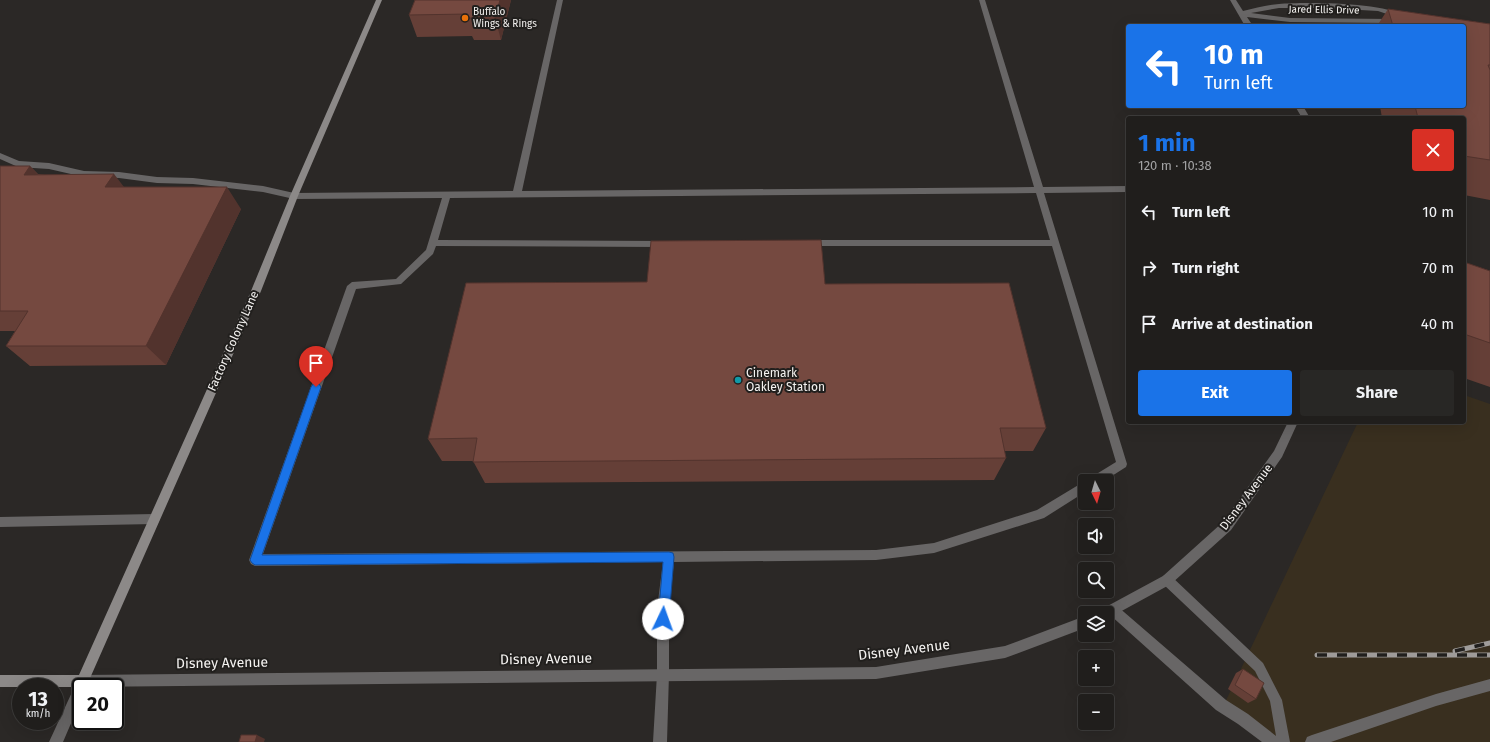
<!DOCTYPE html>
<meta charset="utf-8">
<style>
body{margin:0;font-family:"Fira Sans",sans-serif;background:#282725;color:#f1f3f6;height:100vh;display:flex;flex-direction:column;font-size:15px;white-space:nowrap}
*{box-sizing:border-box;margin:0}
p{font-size:13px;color:#a2a2a3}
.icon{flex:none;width:22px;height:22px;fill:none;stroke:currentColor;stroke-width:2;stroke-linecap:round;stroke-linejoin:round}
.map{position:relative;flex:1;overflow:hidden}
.details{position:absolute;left:1126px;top:116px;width:340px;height:308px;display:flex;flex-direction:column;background:#201e1c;border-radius:4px;box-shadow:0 4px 16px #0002,0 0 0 1px #3d3c3b}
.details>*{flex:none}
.hud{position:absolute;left:1126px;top:24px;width:340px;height:84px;border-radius:4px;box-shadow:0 4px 16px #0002,0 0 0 1px #3d3c3b;background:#1a73e8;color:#fff;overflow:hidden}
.needle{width:26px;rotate:175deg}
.tools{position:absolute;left:1078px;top:474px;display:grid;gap:8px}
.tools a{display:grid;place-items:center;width:36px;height:36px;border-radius:4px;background:#201e1c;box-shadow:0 4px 16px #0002,0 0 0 1px #3d3c3b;font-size:20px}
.speed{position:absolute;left:12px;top:678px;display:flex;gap:8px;font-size:20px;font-weight:700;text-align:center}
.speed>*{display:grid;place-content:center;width:52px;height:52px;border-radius:50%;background:#201e1c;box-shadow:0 4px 16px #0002,0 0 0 1px #3d3c3b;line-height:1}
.speed small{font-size:10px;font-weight:400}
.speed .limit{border:2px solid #111;border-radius:6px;background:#fff;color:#111}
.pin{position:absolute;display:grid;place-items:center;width:34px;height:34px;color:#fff;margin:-41px -17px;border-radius:50% 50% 50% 0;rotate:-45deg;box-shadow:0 0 4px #0007}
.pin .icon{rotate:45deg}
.me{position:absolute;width:44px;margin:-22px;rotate:3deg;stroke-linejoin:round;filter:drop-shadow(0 0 3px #0008)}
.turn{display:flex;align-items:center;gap:14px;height:84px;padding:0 12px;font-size:18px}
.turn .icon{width:52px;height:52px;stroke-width:2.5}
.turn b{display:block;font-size:28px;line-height:34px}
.round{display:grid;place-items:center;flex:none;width:42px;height:42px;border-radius:4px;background:#282725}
.summary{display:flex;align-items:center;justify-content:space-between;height:68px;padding:0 12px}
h1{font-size:24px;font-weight:700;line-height:30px;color:#1a73e8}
.cta{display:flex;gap:8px;margin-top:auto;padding:8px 12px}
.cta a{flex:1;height:46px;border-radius:4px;background:#1a73e8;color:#fff;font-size:16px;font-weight:700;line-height:46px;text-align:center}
.cta a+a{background:#282725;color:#f1f3f6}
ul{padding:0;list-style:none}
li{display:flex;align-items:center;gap:12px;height:56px;padding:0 12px}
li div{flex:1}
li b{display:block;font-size:15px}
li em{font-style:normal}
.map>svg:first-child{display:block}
</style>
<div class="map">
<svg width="1490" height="742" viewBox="0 0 1490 742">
<rect width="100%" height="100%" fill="#2b2826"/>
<path fill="#392f1f" d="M1464 395 1490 404V742H1267L1221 711 1358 422H1464Z"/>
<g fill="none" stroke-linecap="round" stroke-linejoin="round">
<path fill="#686666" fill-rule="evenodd" d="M557 0H563L522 191 1034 187 979 0H985L1043 187 1128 186V192L1044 193 1127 464 1126 467 1104 481H1089L1090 478 1116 462 1052 246H808L804 243 808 240H1050L1036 193 450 198 438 240 662 241 666 244 662 247 436 246 433 254 401 284 356 289 263 554 876 550 934 543 1037 510 1085 481V492L1044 518 934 553 876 560 674 562 669 609V674L667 742H653L657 674V609L663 562 255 566 251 564 249 560 347 286 352 282 396 279 426 250 442 198 294 199 263 192 193 184 157 183 119 178 84 177 49 169 18 167 0 159V153L19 161 49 163 84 171 119 172 157 177 193 178 263 186 294 193 513 191Z
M154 514 158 515 160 519 158 523 154 524 0 527V517Z
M1167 574 1171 576 1263 663 1282 700 1290 742H1262L1238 724 1216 710 1109 614 1107 610 1109 606 1113 604 1117 606 1226 700 1248 714 1276 736 1270 701 1255 671 1163 584 1161 580 1163 576Z
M1490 679V691L1436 706 1331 742H1305L1307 737 1312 735 1436 694Z"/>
<path fill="#686666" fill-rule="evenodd" d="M1230 0H1236L1243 11C1255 8 1267 5 1279 4 1302 2 1386 2 1403 16L1399 18 1378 11 1325 8H1279L1251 13 1290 18 1392 19 1396 21 1392 23 1290 22 1247 17 1253 26H1245Z
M1295 106H1303L1310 118H1302Z
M1288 422H1298L1282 457 1231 530 1171 584 1107 619V613H1100L1102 609 1163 576 1223 522 1274 451Z
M1085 616V628L1005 658 876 679 81 687V700L63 742H49L79 677 83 675 876 667 1005 646Z"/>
<path fill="#8c8988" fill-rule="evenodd" d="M376 0H382L298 196 261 291 87 685 81 687H0V675H79L251 291 290 196Z"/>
<g stroke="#9f9c9a" stroke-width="5">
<path id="rail" d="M1455 651 1490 643
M1317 655H1490"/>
</g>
<use href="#rail" stroke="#211f1d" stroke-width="3.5" stroke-dasharray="10" stroke-linecap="butt"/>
</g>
<path fill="#653f37" d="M415 0H511L501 40H474L472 36 417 37 409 15Z
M1388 9 1490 24V200L1464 195V118H1382L1380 106H1464V26H1377Z
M0 166H30L38 174 124 187 241 209 166 365 30 366 6 346 15 331H0Z
M1464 262 1490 271V387L1464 378Z
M825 284 1046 428 1033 451H1004L1006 458 994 480 485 483 473 461H442L428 439Z
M1243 669 1256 699 1248 703 1228 689 1236 673Z"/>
<path fill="#52332d" d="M500 0H511L501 40 495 18Z
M30 166 50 188 24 175Z
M114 174 131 196 105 187Z
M227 187 241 209 166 365 146 346Z
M257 735 265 739 264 742H255Z"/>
<path fill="#754940" stroke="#52332d" d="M415 0H500L495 18H467L468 14 409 15Z
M1388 9 1490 24V65H1488L1490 70V160L1464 156V118H1418L1415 106H1464V26H1393Z
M0 166H30L24 175 114 174 105 187H227L146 346H6L28 311H0Z
M821 240 825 284 1009 283 1046 428H1000L1006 458 473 462 477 438 428 439 466 283 647 282 651 241Z
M1464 262 1490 271V343L1464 334Z
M1243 669 1264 683 1256 699 1235 685Z
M241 735H257L255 742H239Z"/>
<path fill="#1a73e8" stroke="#114b97" d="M316 383 319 384 321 387 262 555 669 552 673 553 674 557 669 619 667 623 663 625 660 623 658 619 663 562 255 565 252 563 250 560 311 387 313 384Z"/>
<circle fill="#e8710a" stroke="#211f1d" stroke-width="1.5" cx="465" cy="18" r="4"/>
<circle fill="#0f9aa8" stroke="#211f1d" stroke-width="1.5" cx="738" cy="380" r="4"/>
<g text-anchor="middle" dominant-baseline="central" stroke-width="4" stroke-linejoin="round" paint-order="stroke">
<g font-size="10" fill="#f4f2f0" stroke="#211f1d">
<text transform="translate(1324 10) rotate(1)">Jared Ellis Drive</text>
</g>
<g font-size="10" fill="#f4f2f0" stroke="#211f1d" text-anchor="start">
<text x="473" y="12">Buffalo<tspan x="473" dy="12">Wings &amp; Rings</tspan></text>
</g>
<g font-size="12" fill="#f4f2f0" stroke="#211f1d">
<text transform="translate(233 341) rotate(-66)">Factory Colony Lane</text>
<text transform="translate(1246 497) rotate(-53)">Disney Avenue</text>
</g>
<g font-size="12" fill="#f4f2f0" stroke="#211f1d" text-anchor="start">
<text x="746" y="373">Cinemark<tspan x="746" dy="14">Oakley Station</tspan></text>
</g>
<g font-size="14" fill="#f4f2f0" stroke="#211f1d">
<text transform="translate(904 650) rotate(-7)">Disney Avenue</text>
<text transform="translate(546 659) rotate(-1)">Disney Avenue</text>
<text transform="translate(222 663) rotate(-1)">Disney Avenue</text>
</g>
</g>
</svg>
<div class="tools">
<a><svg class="needle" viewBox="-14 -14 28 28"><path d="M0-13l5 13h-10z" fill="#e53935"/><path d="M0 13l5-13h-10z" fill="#a2a2a3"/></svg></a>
<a><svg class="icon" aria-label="sound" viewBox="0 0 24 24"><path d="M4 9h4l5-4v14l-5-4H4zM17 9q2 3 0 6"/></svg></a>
<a><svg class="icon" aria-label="search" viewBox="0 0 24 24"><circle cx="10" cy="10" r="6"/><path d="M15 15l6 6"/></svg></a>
<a><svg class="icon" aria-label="layers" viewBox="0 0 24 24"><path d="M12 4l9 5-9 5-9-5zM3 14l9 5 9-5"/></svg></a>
<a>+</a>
<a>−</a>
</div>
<div class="speed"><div>13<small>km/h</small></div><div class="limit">20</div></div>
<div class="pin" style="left:316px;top:387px;background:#d93025"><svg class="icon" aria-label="arrive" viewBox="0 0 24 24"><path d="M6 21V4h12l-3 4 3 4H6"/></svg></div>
<svg class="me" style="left:663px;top:619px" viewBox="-20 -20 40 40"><circle r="19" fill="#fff"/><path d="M0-13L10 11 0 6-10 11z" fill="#1a73e8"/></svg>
<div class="hud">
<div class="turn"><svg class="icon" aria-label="left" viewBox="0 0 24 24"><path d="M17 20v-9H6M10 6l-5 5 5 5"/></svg><div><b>10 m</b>Turn left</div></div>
</div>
<section class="details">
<div class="summary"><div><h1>1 min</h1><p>120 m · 10:38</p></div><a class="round" style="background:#d93025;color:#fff"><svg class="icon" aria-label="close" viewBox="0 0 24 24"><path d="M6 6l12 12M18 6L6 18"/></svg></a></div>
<ul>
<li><svg class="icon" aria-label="left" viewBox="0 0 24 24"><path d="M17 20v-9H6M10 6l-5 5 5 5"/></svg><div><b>Turn left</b></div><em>10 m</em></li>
<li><svg class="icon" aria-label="right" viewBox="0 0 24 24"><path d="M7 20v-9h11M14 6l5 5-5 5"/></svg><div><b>Turn right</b></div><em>70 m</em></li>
<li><svg class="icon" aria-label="arrive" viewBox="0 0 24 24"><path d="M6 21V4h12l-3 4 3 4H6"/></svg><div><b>Arrive at destination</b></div><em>40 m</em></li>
</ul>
<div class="cta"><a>Exit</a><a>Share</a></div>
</section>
</div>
